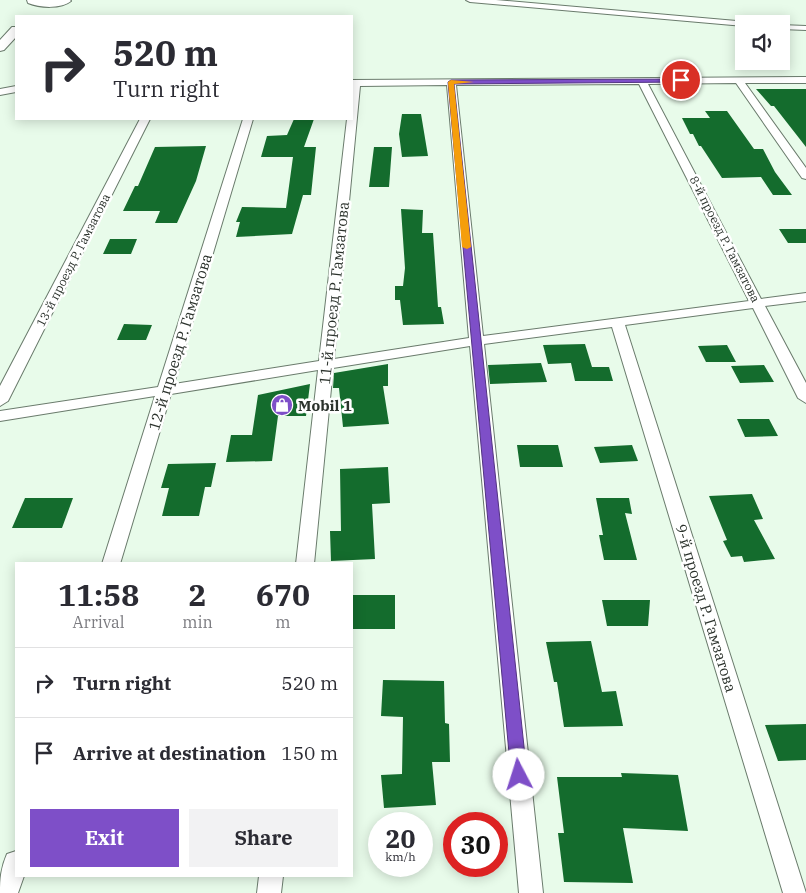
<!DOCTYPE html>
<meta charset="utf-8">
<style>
body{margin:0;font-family:"IBM Plex Serif",serif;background:#f2f2f3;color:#2b2b33;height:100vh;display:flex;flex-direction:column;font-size:19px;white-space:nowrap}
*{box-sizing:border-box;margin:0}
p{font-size:16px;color:#7c7c81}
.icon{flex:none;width:28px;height:28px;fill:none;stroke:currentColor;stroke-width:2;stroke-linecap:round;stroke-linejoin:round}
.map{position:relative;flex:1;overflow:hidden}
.side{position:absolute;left:15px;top:562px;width:338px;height:315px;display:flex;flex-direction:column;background:#fff;border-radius:0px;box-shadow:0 2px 12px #0003}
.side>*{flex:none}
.hud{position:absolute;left:15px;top:15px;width:338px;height:105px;border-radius:0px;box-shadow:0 2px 12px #0003;background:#fff;color:#2b2b33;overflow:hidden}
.fabs{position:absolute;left:735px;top:15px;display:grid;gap:10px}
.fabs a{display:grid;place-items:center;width:55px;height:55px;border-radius:0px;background:#fff;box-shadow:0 2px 12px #0003;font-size:25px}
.speed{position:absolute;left:368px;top:812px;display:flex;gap:10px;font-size:25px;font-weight:700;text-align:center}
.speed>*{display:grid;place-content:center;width:65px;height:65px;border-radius:50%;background:#fff;box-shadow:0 2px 12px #0003;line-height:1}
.speed small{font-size:12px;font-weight:400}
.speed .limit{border:8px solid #d22;background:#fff;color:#111}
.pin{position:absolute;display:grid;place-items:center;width:42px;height:42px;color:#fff;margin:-21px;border:2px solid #fff;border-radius:50%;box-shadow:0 1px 5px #0007}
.me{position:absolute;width:55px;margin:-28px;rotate:355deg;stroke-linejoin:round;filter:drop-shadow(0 0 4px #0008)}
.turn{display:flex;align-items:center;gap:18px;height:105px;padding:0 15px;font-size:22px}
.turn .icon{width:65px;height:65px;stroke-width:2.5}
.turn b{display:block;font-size:35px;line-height:42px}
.eta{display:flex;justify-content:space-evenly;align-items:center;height:85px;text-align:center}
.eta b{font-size:30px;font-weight:700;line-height:35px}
.primary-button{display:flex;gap:10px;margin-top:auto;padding:10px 15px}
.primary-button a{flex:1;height:58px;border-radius:0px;background:#7e4fc8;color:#fff;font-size:20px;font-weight:700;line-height:58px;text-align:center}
.primary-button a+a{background:#f2f2f3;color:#2b2b33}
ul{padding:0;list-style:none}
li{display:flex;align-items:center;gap:15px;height:70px;padding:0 15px;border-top:1px solid #e1e1e2}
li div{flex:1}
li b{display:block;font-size:19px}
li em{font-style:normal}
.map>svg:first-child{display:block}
</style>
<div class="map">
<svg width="806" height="893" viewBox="0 0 806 893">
<rect width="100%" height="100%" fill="#e8fbea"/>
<path fill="#146c2d" d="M756 89H806V147L774 106H771Z
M705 111H727L754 149H763L775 172 792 195H773L761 177 722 178 701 146H699L693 134H690L682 118H710Z
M402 114H421L428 156 402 157 399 134Z
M294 119H314L304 147H316L311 195H303L292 234 236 237 240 222H236L242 207 286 208 293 157H261L267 136 287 135Z
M206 146 196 181 177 223H155L160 211H123L135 186H138L155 147Z
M374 147H392L389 187H369Z
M401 209 423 210 422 233H433L438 307H441L444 324 403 325 400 300H395V286H403L405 268Z
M779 229H806V243H788Z
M110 239H137L131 254H103Z
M124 324 152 325 146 340H117Z
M585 344 592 367H609L613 381H575L571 363 548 364 543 345Z
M727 345 736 362H706L698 346Z
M541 363 547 382 490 384 488 365Z
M388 364V386H383L389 424 343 427 339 388H333L334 373Z
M764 365 774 382 740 383 731 366Z
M310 384 306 416H278L272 461 226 462 231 435H252L258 395Z
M737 419H769L778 436 745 437Z
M517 445H558L563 467H520Z
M632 445 638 461 600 463 594 447Z
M216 463 211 487H205L199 516H162L169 488H161L168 464Z
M388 467 390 503 372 504 375 559 331 561 330 531H341L340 469Z
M752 494 763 519 754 520 775 559 744 562 742 556 731 557 723 541 727 540 709 496Z
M25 498H73L62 528H12Z
M596 498H629L632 514 625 513 637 560H604L599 535H603Z
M351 595H395V629H351Z
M602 600H650L648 626H607Z
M591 641 602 692 616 691 623 726 564 727 557 682H554L546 642Z
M383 680 444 681 445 723 449 724 450 762H432L436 805 384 808 381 775 402 774 403 717 381 716Z
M806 724V760L778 761 765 725Z
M621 773 678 775 688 831 623 828 633 883 564 882 558 833H564L557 777H622Z"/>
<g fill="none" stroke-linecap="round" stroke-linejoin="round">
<g stroke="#6a7b6c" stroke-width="2">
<path id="minor" d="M466 0H496L748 22 752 24H744V26L470 2Z
M781 25 806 26V30L781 29Z
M806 77V83H745L806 168V179L802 178 736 83 648 84 761 299 806 293V301L765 306 806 383V403L798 398 753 308 625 325 806 893H783L612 327 484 344 543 893H519L470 346 333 368 314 564H296L318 370 171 394 120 564H102L155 396 0 421V411L158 387 243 119H253L174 384 319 361 347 119H351V80ZM639 84 749 301 483 336 456 85ZM447 85 469 338 334 359 360 86Z
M16 86V92L0 95V89Z
M140 119H150L8 401 0 406V386Z
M16 851V876H24L18 893H0C0 878 1 868 7 854Z
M259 876H283L281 893H257Z"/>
</g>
<g stroke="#6a7b6c" stroke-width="2">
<path id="secondary" d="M27 0H70L71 1C61 9 40 8 28 3Z
M12 27H16V37L4 50 0 51V40Z"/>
</g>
<use href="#minor" fill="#fff" fill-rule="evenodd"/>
<use href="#secondary" fill="#fff" fill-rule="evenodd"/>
</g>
<path fill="#7e4fc8" stroke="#523382" d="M681 79 683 82 454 84 527 775 525 780 519 782 513 780 511 775 448 82 451 80Z"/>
<path fill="#f59e0b" d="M451 80 474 82 454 84 471 247 467 249 462 247 448 82Z"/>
<defs>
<g id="shop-disc" transform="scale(1.125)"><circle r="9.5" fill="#7e4fc8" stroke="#fff"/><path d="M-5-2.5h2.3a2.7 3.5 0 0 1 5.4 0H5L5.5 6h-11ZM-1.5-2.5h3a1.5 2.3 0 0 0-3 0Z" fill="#fff"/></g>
</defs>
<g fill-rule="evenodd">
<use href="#shop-disc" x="282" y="405"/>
</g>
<g text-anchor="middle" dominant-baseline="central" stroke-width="5" stroke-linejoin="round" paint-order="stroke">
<g font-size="12" fill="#2b322c" stroke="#fff">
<text transform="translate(725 239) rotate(63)">8-й проезд Р. Гамзатова</text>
<text transform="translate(73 260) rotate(-63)">13-й проезд Р. Гамзатова</text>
</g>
<g font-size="15" fill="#2b322c" stroke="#fff">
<text transform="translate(334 293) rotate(-84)">11-й проезд Р. Гамзатова</text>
<text transform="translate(180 342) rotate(-73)">12-й проезд Р. Гамзатова</text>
<text transform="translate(706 608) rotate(73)">9-й проезд Р. Гамзатова</text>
</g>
<g font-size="15" font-weight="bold" fill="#2b322c" stroke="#fff" text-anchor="start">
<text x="298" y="405">Mobil 1</text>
</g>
</g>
</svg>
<div class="fabs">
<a><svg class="icon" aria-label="sound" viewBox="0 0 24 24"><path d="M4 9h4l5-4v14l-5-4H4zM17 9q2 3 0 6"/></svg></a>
</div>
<div class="speed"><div>20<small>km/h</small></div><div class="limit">30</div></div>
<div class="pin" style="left:681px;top:80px;background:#d93025"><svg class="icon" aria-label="arrive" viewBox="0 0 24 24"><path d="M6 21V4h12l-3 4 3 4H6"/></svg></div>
<svg class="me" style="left:519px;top:775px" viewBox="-20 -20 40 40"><circle r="19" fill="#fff"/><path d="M0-13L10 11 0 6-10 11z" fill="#7e4fc8"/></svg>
<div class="hud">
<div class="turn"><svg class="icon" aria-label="right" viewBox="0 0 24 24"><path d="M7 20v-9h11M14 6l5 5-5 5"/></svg><div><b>520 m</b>Turn right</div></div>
</div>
<section class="side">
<div class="eta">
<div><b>11:58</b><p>Arrival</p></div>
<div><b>2</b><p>min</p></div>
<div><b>670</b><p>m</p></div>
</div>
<ul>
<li><svg class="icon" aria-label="right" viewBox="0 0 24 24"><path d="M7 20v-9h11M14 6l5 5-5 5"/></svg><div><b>Turn right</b></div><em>520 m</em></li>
<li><svg class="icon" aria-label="arrive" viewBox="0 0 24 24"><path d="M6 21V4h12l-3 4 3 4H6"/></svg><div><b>Arrive at destination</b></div><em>150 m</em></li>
</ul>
<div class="primary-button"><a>Exit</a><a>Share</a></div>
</section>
</div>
